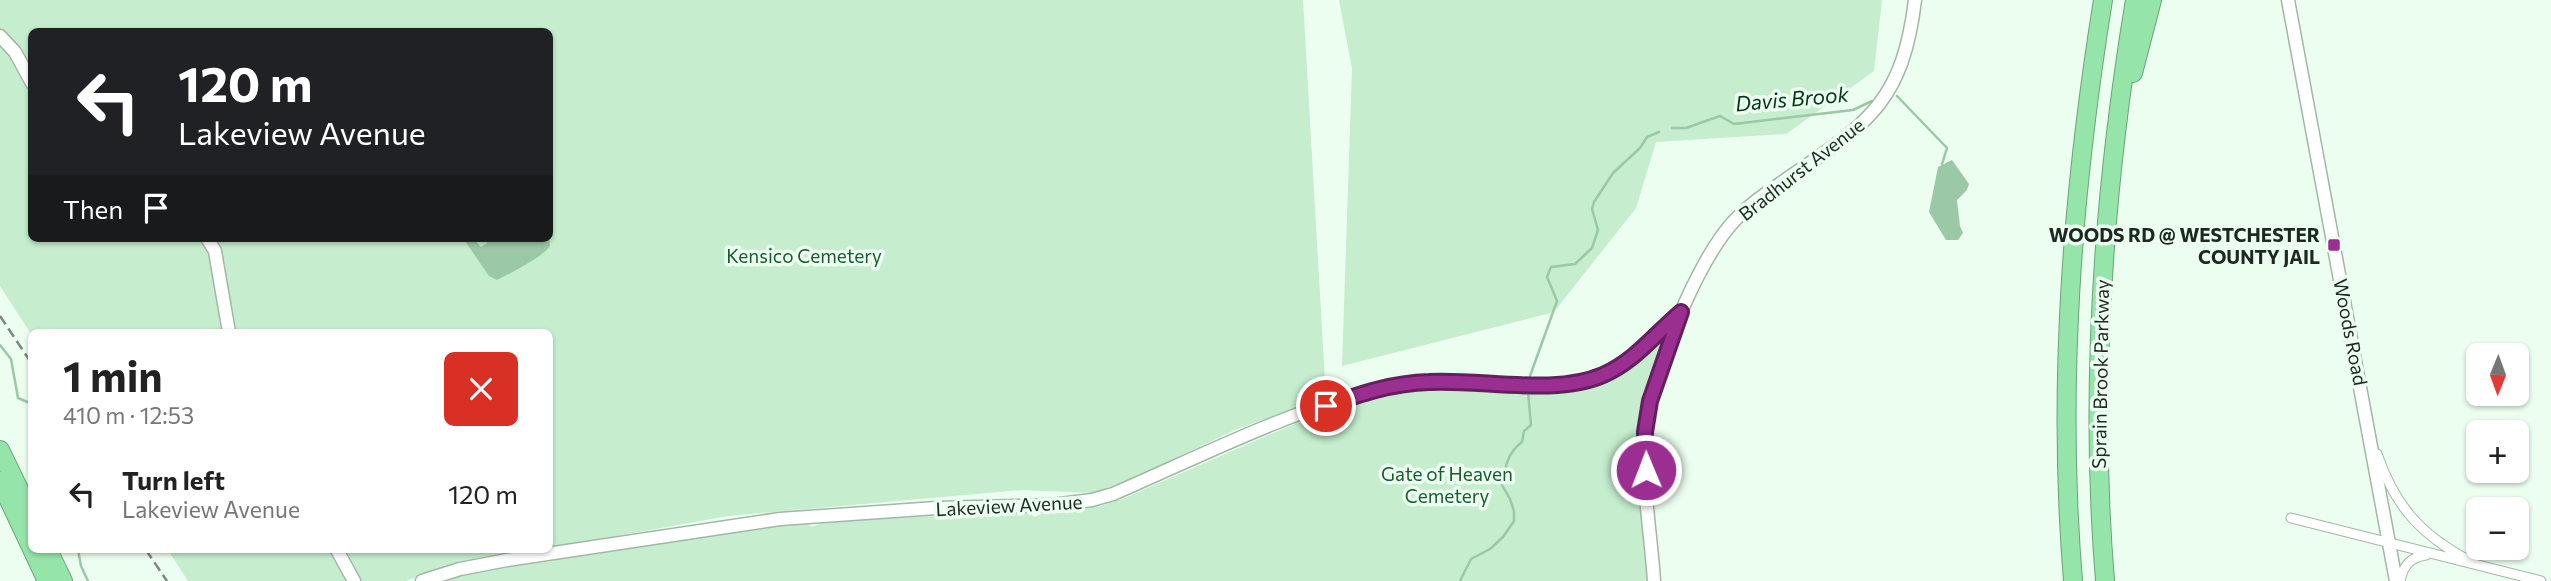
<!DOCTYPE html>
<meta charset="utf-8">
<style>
body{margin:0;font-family:Commissioner,sans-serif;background:#f6f6f6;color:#222;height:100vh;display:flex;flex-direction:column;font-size:26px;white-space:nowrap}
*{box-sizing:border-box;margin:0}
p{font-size:23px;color:#767676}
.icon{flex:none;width:38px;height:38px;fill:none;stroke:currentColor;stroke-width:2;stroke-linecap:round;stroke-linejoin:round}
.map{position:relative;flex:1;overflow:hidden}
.drawer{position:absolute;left:28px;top:329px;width:525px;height:224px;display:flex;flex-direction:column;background:#fff;border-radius:10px;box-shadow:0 2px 5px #0004}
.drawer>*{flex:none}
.top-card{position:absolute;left:28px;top:28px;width:525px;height:214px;border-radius:10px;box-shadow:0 2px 5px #0004;background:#202124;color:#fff;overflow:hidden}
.needle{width:46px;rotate:181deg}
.controls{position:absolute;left:2466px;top:343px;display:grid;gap:14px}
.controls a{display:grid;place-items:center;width:63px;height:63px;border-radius:10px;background:#fff;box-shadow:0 2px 5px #0004;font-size:35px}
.pin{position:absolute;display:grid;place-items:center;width:60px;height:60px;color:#fff;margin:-30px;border:4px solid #fff;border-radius:50%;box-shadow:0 2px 7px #0007}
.me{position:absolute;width:77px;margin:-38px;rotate:359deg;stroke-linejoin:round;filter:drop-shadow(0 0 5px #0008)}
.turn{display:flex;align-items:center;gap:24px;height:147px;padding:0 35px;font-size:32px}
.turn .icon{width:91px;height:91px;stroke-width:2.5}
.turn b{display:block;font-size:49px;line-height:60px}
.then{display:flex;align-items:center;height:66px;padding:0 35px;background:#0003;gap:14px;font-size:26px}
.round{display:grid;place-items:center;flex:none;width:74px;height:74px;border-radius:10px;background:#f6f6f6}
.summary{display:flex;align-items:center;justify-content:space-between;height:119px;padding:0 35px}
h1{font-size:42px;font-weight:700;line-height:52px}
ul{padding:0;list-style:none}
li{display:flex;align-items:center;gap:21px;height:91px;padding:0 35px}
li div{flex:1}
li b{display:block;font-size:26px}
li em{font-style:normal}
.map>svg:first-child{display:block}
</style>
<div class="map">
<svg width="2551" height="581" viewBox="0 0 2551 581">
<rect width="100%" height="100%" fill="#ecfeef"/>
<path fill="#c5edce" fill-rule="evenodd" d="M0 0H1303L1326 398 1237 429 1131 479 1093 493 1022 490 728 516 550 548V332H32L31 334 0 286ZM32 32H550V238H32Z
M1339 0H1882L1874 71 1786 134 1656 142 1636 208 1554 312 1342 366 1352 69Z
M1660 337 1666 338 1643 392 1639 459 1648 581H443L479 571 552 561 567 556 786 525 807 524 812 527 824 522 1018 511 1026 512 1035 517 1046 511 1101 506 1127 497 1294 424 1351 402 1412 387 1445 386 1560 390 1581 388 1597 383 1627 368Z
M168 550H541L443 567 406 581H188Z"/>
<path fill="#9bc8a6" d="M1952 160 1969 184 1967 190 1957 200 1960 226 1963 233 1958 240H1946L1929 212 1938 167Z
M463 238H473L481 247 487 243 486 238H549L550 246C543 257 509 274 497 280L489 276Z"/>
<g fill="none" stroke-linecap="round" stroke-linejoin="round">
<path stroke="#9bc8a6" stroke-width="2.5" d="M1897 96 1947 148 1942 164
M1672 128H1686L1720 116 1734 124 1853 110 1872 101
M0 345 11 359 18 398 32 404
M1530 376 1557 301 1547 277 1551 267 1575 264 1592 248 1598 230 1592 209 1594 202 1613 173 1640 148 1647 137 1659 132
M78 550 81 566 88 581
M1460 581 1471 559 1490 549 1503 537 1514 521V511L1510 499 1502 485C1505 468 1507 453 1522 442L1524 431 1531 425 1528 392"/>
<g stroke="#a2b7a6" stroke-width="11">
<path id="street" d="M2377 454C2395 506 2420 534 2468 560
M2291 518 2541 581
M2400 581C2403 566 2410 557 2426 555"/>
</g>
<g stroke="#a2b7a6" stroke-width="15">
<path id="secondary" d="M2288 0 2396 581
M0 36 15 52 32 83
M207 238 215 251 217 263 229 332
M337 550 354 581
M422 581 460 569 507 560 780 519 936 508 1052 505 1092 500 1113 494C1201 456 1292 409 1386 387 1463 368 1551 407 1622 365 1645 352 1661 329 1681 312
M1654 581C1651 534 1641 479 1645 433 1650 377 1697 259 1735 220 1752 202 1774 188 1794 174 1872 121 1903 98 1915 0"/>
</g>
<g stroke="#6ba27a" stroke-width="20">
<path id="highway" d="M2133 73 2152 0
M0 450 32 516
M0 481 47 581
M48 550 63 581
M2073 581C2057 386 2072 193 2103 0
M2105 581C2089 386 2103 193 2135 0"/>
</g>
<use href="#street" stroke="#fff" stroke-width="9"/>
<use href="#secondary" stroke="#fff" stroke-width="12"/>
<use href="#highway" stroke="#95e5aa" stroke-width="18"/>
<path stroke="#7c897e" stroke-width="2.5" stroke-dasharray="10 5" stroke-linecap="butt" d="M0 316 32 364
M146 550 167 581"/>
</g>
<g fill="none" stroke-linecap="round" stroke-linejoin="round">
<g stroke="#641f5e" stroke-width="18">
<path id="route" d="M1326 406C1360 394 1392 383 1429 382 1482 379 1555 396 1603 375 1635 361 1655 334 1681 312L1650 401 1645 432 1646 470"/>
</g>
<use href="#route" stroke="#9a2f91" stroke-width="12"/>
</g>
<rect fill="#9a2f91" stroke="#ecfeef" stroke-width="2.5" x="2327" y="238" width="14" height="14" rx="3.5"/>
<g text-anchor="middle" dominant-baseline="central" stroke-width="7" stroke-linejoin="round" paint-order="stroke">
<g font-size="19" fill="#1e2720" stroke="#ecfeef">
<text transform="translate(1801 169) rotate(-38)">Bradhurst Avenue</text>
<text transform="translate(2351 332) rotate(79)">Woods Road</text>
<text transform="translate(2100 374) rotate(-89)">Sprain Brook Parkway</text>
<text transform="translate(1009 505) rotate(-3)">Lakeview Avenue</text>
</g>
<g font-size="19" font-weight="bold" fill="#1e2720" stroke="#ecfeef" text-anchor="end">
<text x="2320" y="234">WOODS RD @ WESTCHESTER<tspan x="2320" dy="22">COUNTY JAIL</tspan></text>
</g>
<g font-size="19" fill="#175c31" stroke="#ecfeef">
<text x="804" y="255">Kensico Cemetery</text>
<text x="1447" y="473">Gate of Heaven<tspan x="1447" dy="22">Cemetery</tspan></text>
</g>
<g font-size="21" font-style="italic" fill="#003616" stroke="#ecfeef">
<text transform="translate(1792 98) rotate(-5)">Davis Brook</text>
</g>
</g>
</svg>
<div class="controls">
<a><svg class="needle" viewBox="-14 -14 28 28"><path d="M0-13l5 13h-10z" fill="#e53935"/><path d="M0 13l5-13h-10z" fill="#767676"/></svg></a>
<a>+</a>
<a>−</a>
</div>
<div class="pin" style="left:1326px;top:406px;background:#d93025"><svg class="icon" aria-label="arrive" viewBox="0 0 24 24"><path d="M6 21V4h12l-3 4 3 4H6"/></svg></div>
<svg class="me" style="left:1646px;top:470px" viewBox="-20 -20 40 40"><circle r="17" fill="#9a2f91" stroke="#fff" stroke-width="3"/><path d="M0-11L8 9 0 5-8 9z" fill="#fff"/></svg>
<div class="top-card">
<div class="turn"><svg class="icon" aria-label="left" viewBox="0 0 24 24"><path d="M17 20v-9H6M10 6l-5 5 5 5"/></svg><div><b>120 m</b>Lakeview Avenue</div></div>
<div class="then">Then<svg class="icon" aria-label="arrive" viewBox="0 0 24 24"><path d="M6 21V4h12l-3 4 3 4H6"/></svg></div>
</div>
<section class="drawer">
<div class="summary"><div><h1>1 min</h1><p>410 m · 12:53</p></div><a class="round" style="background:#d93025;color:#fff"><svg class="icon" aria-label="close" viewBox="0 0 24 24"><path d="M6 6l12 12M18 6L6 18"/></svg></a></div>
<ul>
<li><svg class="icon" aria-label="left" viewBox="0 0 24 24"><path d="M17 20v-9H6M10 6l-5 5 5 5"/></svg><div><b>Turn left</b><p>Lakeview Avenue</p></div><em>120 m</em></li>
</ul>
</section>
</div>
